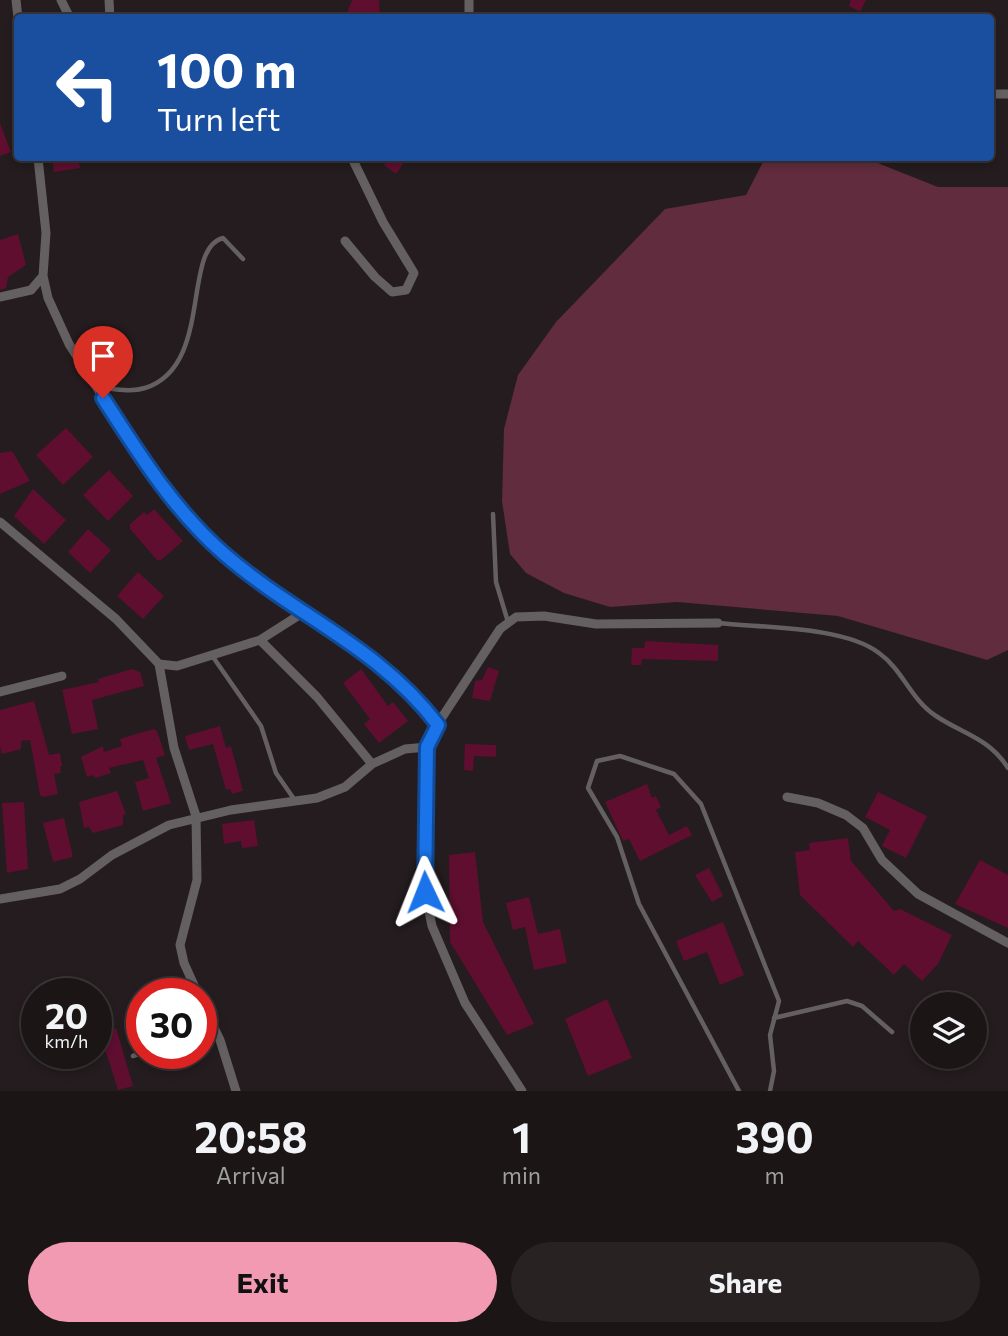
<!DOCTYPE html>
<style>
body{margin:0;font-family:Commissioner,sans-serif;background:#282223;color:#f1f3f6;height:100vh;display:flex;flex-direction:column;font-size:26px;white-space:nowrap}
*{box-sizing:border-box;margin:0}
p{font-size:23px;color:#a09fa1}
.icon{flex:none;width:38px;height:38px;fill:none;stroke:currentColor;stroke-width:2;stroke-linecap:round;stroke-linejoin:round}
.map{position:relative;height:1091px;overflow:hidden}
.panel{display:flex;flex-direction:column;background:#1b1516;flex:1}
.panel>*{flex:none}
.top-card{position:absolute;left:14px;top:14px;width:980px;height:147px;border-radius:7px;box-shadow:0 4px 10px #0003,0 0 0 2px #393435;background:#1a4fa0;color:#fff;overflow:hidden}
.tools{position:absolute;left:910px;top:992px;display:grid;gap:14px}
.tools a{display:grid;place-items:center;width:77px;height:77px;border-radius:50%;background:#1b1516;box-shadow:0 4px 10px #0003,0 0 0 2px #393435;font-size:35px}
.speed{position:absolute;left:21px;top:978px;display:flex;gap:14px;font-size:35px;font-weight:700;text-align:center}
.speed>*{display:grid;place-content:center;width:91px;height:91px;border-radius:50%;background:#1b1516;box-shadow:0 4px 10px #0003,0 0 0 2px #393435;line-height:1}
.speed small{font-size:18px;font-weight:400}
.speed .limit{border:10px solid #d22;background:#fff;color:#111}
.pin{position:absolute;display:grid;place-items:center;width:60px;height:60px;color:#fff;margin:-72px -30px;border-radius:50% 50% 50% 0;rotate:-45deg;box-shadow:0 0 7px #0007}
.pin .icon{rotate:45deg}
.me{position:absolute;width:77px;margin:-38px;rotate:358deg;stroke-linejoin:round;filter:drop-shadow(0 0 5px #0008)}
.turn{display:flex;align-items:center;gap:24px;height:147px;padding:0 28px;font-size:32px}
.turn .icon{width:91px;height:91px;stroke-width:2.5}
.turn b{display:block;font-size:49px;line-height:60px}
.eta{display:flex;justify-content:space-evenly;align-items:center;height:119px;text-align:center}
.eta b{font-size:42px;font-weight:700;line-height:49px}
.action{display:flex;gap:14px;margin-top:auto;padding:14px 28px}
.action a{flex:1;height:80px;border-radius:42px;background:#f19ab2;color:#111;font-size:28px;font-weight:700;line-height:80px;text-align:center}
.action a+a{background:#282223;color:#f1f3f6}
.map>svg:first-child{display:block}
</style>
<div class="map">
<svg width="1008" height="1091" viewBox="0 0 1008 1091">
<rect width="100%" height="100%" fill="#241c1e"/>
<path fill="#612c3d" d="M765 158H865L938 187H1008V650L987 660 838 616 677 602 610 607 564 593 526 573 510 554 502 501 504 429 518 375 556 322 665 209 746 195Z"/>
<path fill="#5f0e30" d="M352 0H379L380 18H345Z
M851 0H866L860 12 849 6Z
M0 123 11 152 0 156Z
M52 158H78L80 168 54 172Z
M389 158H407L396 174 384 165Z
M18 234 26 265 8 277 6 288 0 290V240Z
M66 428 93 457 63 485 36 455Z
M12 451 30 481 0 494V453Z
M109 470 133 496 108 521 83 495Z
M33 489 66 520 44 544 14 516Z
M154 509 183 541 161 560H157L130 529V524L144 512 147 515Z
M88 529 111 550 90 573 68 552Z
M138 572 164 596 143 619 117 596Z
M645 641 718 645V661L642 659 641 665H631L632 648H644Z
M488 667 499 671 490 701 472 698 475 681 482 680Z
M132 669 140 672 144 686 92 700 98 729 72 734 62 690 99 682 98 679Z
M361 669 388 706 393 702 408 721 379 743 364 724 370 719 343 683Z
M34 701 49 755 60 753 62 766 60 767 61 773 54 774 58 794 43 797 40 795 30 740 21 741V749L2 754 0 747V710Z
M220 726 226 748 231 746 243 791 232 794 230 789 226 790 213 744 189 750 185 736Z
M153 729 157 731 165 755 156 758 171 803 143 811 135 782 149 778 143 760 109 768 111 773 95 778 94 775 87 777 81 757 103 746 104 752 122 746 120 739Z
M465 744 496 745V757L474 756 473 771 464 770Z
M647 784 652 798 656 796 661 807 656 810 669 835 687 826 692 835 640 861 629 839 623 841 605 802Z
M117 791 126 814 123 815V825L93 833 89 827 84 828 79 802Z
M878 792 927 816 906 858 882 846 890 830 865 817Z
M24 802 28 869 7 873 2 803Z
M64 818 73 857 53 862 43 823Z
M254 820 258 846 242 848 241 841 224 844 222 824Z
M848 838 851 861 894 911 900 909 952 935 938 964 922 981 904 964 894 975 858 941 853 947 800 895 795 852 810 850 809 843Z
M475 852 483 922 534 1024 507 1035 450 942 449 855Z
M980 860 1008 875V928L955 904Z
M709 868 723 896 712 902 695 875Z
M529 897 538 934 560 929 567 963 534 970 525 927 513 930 506 903Z
M723 922 744 975 720 985 707 952 684 961 676 941Z
M607 999 632 1058 588 1076 565 1019Z
M116 1028 133 1086 118 1090 100 1033Z"/>
<g fill="none" stroke-linecap="round" stroke-linejoin="round">
<path stroke="#646061" stroke-width="4.5" d="M96 387C111 388 130 393 145 388 214 366 181 249 223 238L243 259
M493 514 496 582 508 622
M718 623C762 628 844 626 879 653 903 670 911 700 936 716 963 734 989 738 1008 768
M213 657 261 726 276 773 294 799
M774 1018 847 1001 862 1006 892 1032
M201 1031 213 1026
M133 1056 142 1053
M739 1091 639 904 617 837 588 788 597 761 620 756 674 774 701 804 779 1001 770 1035 774 1071 770 1091"/>
<path stroke="#646061" stroke-width="9" d="M16 0 18 18
M61 0 70 18
M109 0 110 18
M469 0V18
M990 94H1008
M38 158 46 233 43 276 48 298 69 344 158 483 225 555 352 643 400 680 437 725
M345 241 375 277 392 292 406 290 414 273 383 222 352 158
M0 297 31 290 43 276
M0 522 116 619 159 664 177 666 260 640 317 697 372 764
M260 640 304 612
M159 664 174 748 196 816 197 880 180 945 184 963 198 994
M0 692 62 676
M787 797 818 803 846 815 863 828 882 860 918 894 1008 943
M0 899 60 889 80 879 112 855 169 825 231 810 317 798 345 787 372 764 405 749 427 747
M201 1001 220 1040 236 1091
M522 1091 465 1003 432 926 425 892 423 856 427 747 437 725 500 629 516 617 544 616 596 624 718 623"/>
</g>
<g fill="none" stroke-linecap="round" stroke-linejoin="round">
<g stroke="#114b97" stroke-width="18">
<path id="route" d="M103 398C139 454 173 509 223 553 295 616 378 646 438 725L427 747 425 892"/>
</g>
<use href="#route" stroke="#1a73e8" stroke-width="12"/>
</g>
</svg>
<div class="tools">
<a><svg class="icon" aria-label="layers" viewBox="0 0 24 24"><path d="M12 4l9 5-9 5-9-5zM3 14l9 5 9-5"/></svg></a>
</div>
<div class="speed"><div>20<small>km/h</small></div><div class="limit">30</div></div>
<div class="pin" style="left:103px;top:398px;background:#d93025"><svg class="icon" aria-label="arrive" viewBox="0 0 24 24"><path d="M6 21V4h12l-3 4 3 4H6"/></svg></div>
<svg class="me" style="left:425px;top:892px" viewBox="-20 -20 40 40"><path d="M0-17L14 15 0 8-14 15z" fill="#1a73e8" stroke="#fff" stroke-width="4"/></svg>
<div class="top-card">
<div class="turn"><svg class="icon" aria-label="left" viewBox="0 0 24 24"><path d="M17 20v-9H6M10 6l-5 5 5 5"/></svg><div><b>100 m</b>Turn left</div></div>
</div>
</div>
<section class="panel">
<div class="eta">
<div><b>20:58</b><p>Arrival</p></div>
<div><b>1</b><p>min</p></div>
<div><b>390</b><p>m</p></div>
</div>
<div class="action"><a>Exit</a><a>Share</a></div>
</section>
